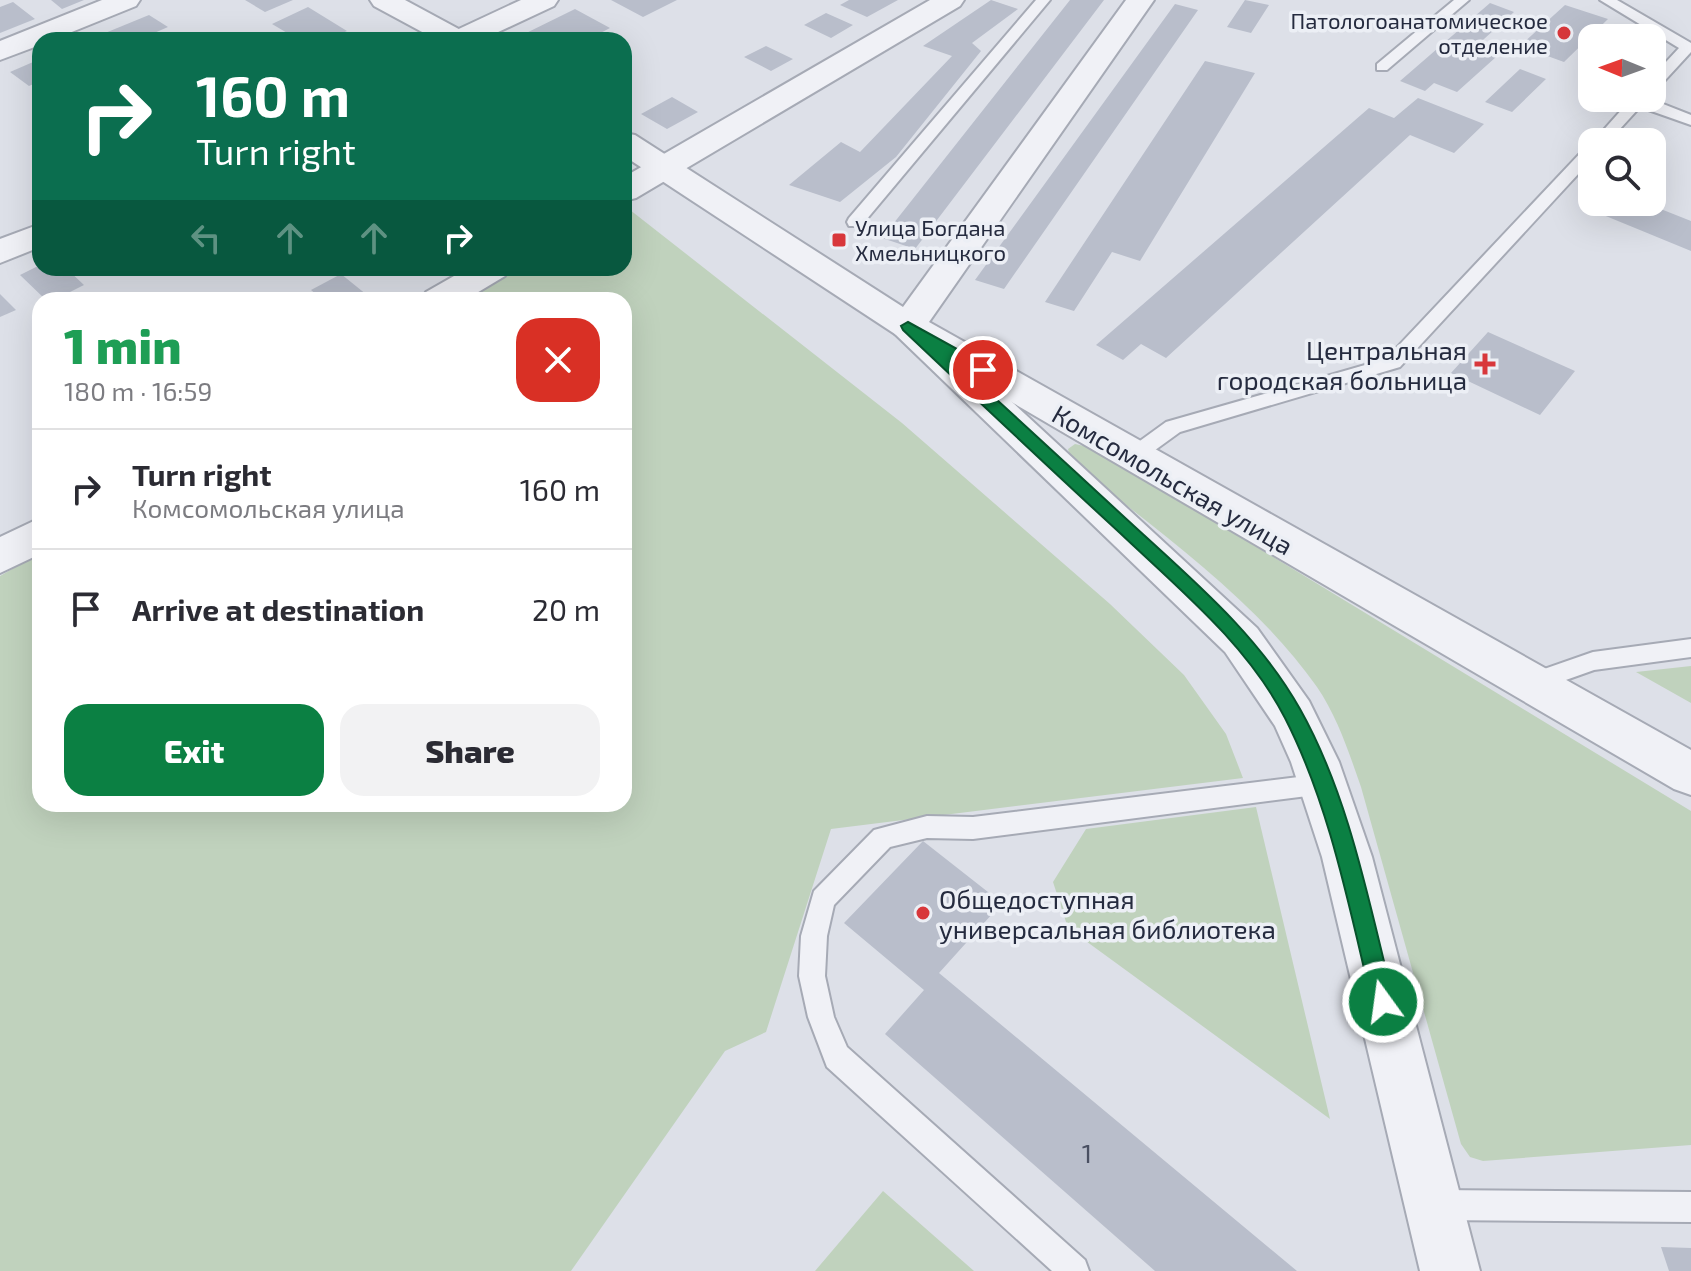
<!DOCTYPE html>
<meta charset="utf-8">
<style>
body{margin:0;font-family:"Exo 2",sans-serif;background:#f2f2f3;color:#2b2b33;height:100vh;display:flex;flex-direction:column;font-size:30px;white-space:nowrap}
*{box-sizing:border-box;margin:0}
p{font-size:26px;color:#7c7c81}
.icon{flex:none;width:44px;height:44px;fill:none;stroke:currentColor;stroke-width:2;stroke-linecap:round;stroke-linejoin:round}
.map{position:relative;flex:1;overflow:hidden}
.details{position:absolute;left:32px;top:292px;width:600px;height:520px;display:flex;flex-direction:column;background:#fff;border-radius:24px;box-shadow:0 8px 32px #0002}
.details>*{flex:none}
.banner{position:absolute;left:32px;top:32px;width:600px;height:244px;border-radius:24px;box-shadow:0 8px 32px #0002;background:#0b6e4f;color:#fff;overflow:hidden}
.needle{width:52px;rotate:271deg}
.controls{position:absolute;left:1578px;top:24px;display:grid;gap:16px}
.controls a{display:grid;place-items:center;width:88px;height:88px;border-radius:16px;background:#fff;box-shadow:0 8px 32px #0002;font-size:40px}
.pin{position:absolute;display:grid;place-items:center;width:68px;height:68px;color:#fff;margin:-34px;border:4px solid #fff;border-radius:50%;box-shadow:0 2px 8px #0007}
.me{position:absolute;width:88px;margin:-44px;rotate:346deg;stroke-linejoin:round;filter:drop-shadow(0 0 6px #0008)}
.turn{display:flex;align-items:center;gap:28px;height:168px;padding:0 32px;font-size:36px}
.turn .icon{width:104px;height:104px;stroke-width:2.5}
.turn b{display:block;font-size:56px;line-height:68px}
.lanes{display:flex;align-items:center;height:76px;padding:0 32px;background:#0003;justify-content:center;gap:40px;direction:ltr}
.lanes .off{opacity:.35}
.round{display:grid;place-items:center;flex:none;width:84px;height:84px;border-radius:24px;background:#f2f2f3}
.headline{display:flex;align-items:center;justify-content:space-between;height:136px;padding:0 32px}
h1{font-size:48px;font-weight:800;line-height:60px;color:#1e9e55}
.button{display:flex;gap:16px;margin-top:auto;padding:16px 32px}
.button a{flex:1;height:92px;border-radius:24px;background:#0b8043;color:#fff;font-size:32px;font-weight:800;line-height:92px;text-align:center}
.button a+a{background:#f2f2f3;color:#2b2b33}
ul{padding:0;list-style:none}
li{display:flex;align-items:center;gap:24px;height:120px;padding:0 32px;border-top:2px solid #e1e1e2}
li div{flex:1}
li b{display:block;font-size:30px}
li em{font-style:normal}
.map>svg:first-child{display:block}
</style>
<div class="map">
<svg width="1691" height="1271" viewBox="0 0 1691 1271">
<rect width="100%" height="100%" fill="#dde0e8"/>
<path fill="#c0d2bd" d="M625 206 902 423 1110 604 1184 675 1226 734 1243 778 831 829 766 1032 725 1051 571 1271H0V576L40 553V804H624V300H466L520 268H624Z
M1075 444 1094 448 1691 811V1145L1483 1161 1470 1157 1461 1144 1361 787C1349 753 1338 718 1317 687 1253 596 1156 531 1071 461L1068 449Z
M1691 666V703L1636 672Z
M1256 807 1330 1119 1068 928 1053 882 1086 829Z
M883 1191 974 1271H815Z"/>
<path fill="#b9becb" d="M51 0H84L62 9Z
M245 0H293L265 12Z
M611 0H677L643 17Z
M849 0H898L867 17 840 5Z
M991 0 1018 9 972 43 981 51 896 157 840 202 789 185 841 142 860 152 952 56 923 46Z
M1070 0H1104L915 249 882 238Z
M1245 0 1269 5 1251 33 1227 27Z
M13 2 35 19 0 33V7Z
M1490 3 1514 12 1474 48 1496 57 1457 92 1434 83 1425 91 1400 81Z
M1175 4 1198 10 1004 289 975 280Z
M1565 5 1608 19 1564 62 1520 46Z
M308 7 347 31 327 40H299L272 24Z
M575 9 610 28 587 40H512Z
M826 13 853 25 831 38 804 25Z
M149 15 168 27 138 40H88Z
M766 46 793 59 771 71 744 57Z
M40 59V81L29 86 10 72Z
M1205 61 1255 73 1140 261 1112 252 1074 311 1045 302Z
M1520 69 1546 79 1512 112 1485 102Z
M672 97 698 112 667 129 641 114Z
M1418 98 1484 124 1454 153 1410 135 1166 358 1141 344 1123 360 1096 345 1369 108 1394 118Z
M1592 191V202H1643L1691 221V251L1579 205Z
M40 265V268H66L84 285 54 300H46L20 275Z
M341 274 372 299 323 300 311 290Z
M0 294 16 310 0 317Z
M1488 332 1575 371 1540 415 1451 373Z
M923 841 1002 903 939 973 1297 1271H1155L885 1034 924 990 844 923Z
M1661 1247 1691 1248V1271H1669Z"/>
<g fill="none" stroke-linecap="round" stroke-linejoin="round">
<g stroke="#a6aab5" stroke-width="4">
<path id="service" d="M1036 0H1050L861 226H849L847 222 849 218Z
M1454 0H1469L1387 70H1377V64Z
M1600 0H1617L1691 43V52L1657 89 1652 90V77L1679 48Z
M1632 98H1648L1691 115V125L1640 107 1608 142 1592 143Z
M1592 145V159L1400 367 1180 432 1140 461H1126L1123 456 1126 451 1166 422 1386 359 1586 147Z
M1691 639V657L1594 670 1532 692 1524 690 1521 683 1524 676 1593 652Z
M1323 774 1331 777 1335 784 1331 791 1323 794 973 839 927 838 890 847 834 905 827 936 825 976 834 1017 847 1047 1085 1260 1089 1271H1052L827 1067 808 1017 799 976 801 936 814 891 874 830 927 816 973 817Z
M1435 1190 1691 1192V1222L1435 1220 1425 1215 1420 1205 1425 1195Z"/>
</g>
<g stroke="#a6aab5" stroke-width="4">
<path id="minor" d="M102 0H140L136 6 52 40H40V45L0 60V41Z
M521 0H558L554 6 481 40H444L448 34Z
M930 0H964L960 6 636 198 624 201V177Z
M40 224V247L0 263V239Z
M468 268H510L505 276 465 300H421L426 292Z
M908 314 921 318 1257 628 1309 701 1339 762 1372 857 1480 1271H1420L1322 857 1291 762 1275 726 1225 652 895 334 890 326 895 318Z
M40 518V554L0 573V537Z"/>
</g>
<g stroke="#a6aab5" stroke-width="4">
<path id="tertiary" d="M370 0H405L468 34 472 40H437L374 6Z
M1126 0H1154L929 322 1691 750V795L1674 789 895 334 624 156V133L635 135 903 307Z"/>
</g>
<use href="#service" fill="#f0f1f6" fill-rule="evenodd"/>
<use href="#minor" fill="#f0f1f6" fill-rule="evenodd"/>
<use href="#tertiary" fill="#f0f1f6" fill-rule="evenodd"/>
</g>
<path fill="#0b8043" stroke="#07532c" stroke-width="2" d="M908 322 988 366V373L983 375 952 359C1013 414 1073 470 1134 526 1195 582 1259 636 1300 709 1350 798 1369 904 1394 1002L1391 1010 1383 1013 1375 1010 1372 1002C1349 907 1330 806 1285 718 1247 644 1179 589 1120 533 1047 466 975 398 903 330L901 326Z"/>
<g fill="#d8373b" stroke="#eceff5" stroke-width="3">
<circle cx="1564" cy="33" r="8"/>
<rect x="831" y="232" width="16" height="16" rx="4"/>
<path d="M1481 352h8v8h8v8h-8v8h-8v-8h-8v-8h8z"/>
<circle cx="923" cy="913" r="8"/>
</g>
<g text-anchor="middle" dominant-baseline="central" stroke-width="7" stroke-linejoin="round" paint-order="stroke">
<g font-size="22" fill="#252b3f" stroke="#eceff5" text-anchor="end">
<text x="1548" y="20">Патологоанатомическое<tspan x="1548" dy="25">отделение</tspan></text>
<text x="855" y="227" text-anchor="start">Улица Богдана<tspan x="855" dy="25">Хмельницкого</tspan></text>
</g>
<g font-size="26" fill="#252b3f" stroke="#eceff5" text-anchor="end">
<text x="1467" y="349">Центральная<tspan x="1467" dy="30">городская больница</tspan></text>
<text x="939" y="898" text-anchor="start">Общедоступная<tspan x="939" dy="30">универсальная библиотека</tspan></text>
</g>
<g font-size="26" fill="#252b3f" stroke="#eceff5">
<text transform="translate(1173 479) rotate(30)">Комсомольская улица</text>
</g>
<g font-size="26" fill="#4a5062">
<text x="1087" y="1152">1</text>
</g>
</g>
</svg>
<div class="controls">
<a><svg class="needle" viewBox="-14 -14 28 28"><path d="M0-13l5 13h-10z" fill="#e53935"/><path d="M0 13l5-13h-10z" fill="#7c7c81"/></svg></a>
<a><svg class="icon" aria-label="search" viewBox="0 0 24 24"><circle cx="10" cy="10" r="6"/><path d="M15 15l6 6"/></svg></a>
</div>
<div class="pin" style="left:983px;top:370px;background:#d93025"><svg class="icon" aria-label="arrive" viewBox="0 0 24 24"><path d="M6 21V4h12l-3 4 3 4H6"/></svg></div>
<svg class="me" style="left:1383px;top:1002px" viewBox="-20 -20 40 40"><circle r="17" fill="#0b8043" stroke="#fff" stroke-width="3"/><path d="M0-11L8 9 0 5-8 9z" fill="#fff"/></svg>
<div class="banner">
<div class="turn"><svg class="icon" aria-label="right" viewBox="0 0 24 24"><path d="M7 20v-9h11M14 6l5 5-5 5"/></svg><div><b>160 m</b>Turn right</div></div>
<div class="lanes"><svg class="icon off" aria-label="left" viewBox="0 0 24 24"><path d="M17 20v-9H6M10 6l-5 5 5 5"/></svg><svg class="icon off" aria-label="ahead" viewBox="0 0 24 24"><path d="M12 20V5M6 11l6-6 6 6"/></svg><svg class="icon off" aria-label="ahead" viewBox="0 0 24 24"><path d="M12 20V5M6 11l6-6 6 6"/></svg><svg class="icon" aria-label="right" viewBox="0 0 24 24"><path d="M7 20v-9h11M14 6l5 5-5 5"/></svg></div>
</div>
<section class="details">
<div class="headline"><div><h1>1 min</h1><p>180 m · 16:59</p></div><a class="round" style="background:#d93025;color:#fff"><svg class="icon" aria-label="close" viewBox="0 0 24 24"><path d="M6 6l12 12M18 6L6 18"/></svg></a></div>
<ul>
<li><svg class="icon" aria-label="right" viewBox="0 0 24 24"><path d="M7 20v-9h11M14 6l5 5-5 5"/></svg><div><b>Turn right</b><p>Комсомольская улица</p></div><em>160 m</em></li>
<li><svg class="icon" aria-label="arrive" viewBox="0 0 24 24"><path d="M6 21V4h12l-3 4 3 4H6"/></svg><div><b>Arrive at destination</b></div><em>20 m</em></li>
</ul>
<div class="button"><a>Exit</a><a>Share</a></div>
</section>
</div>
